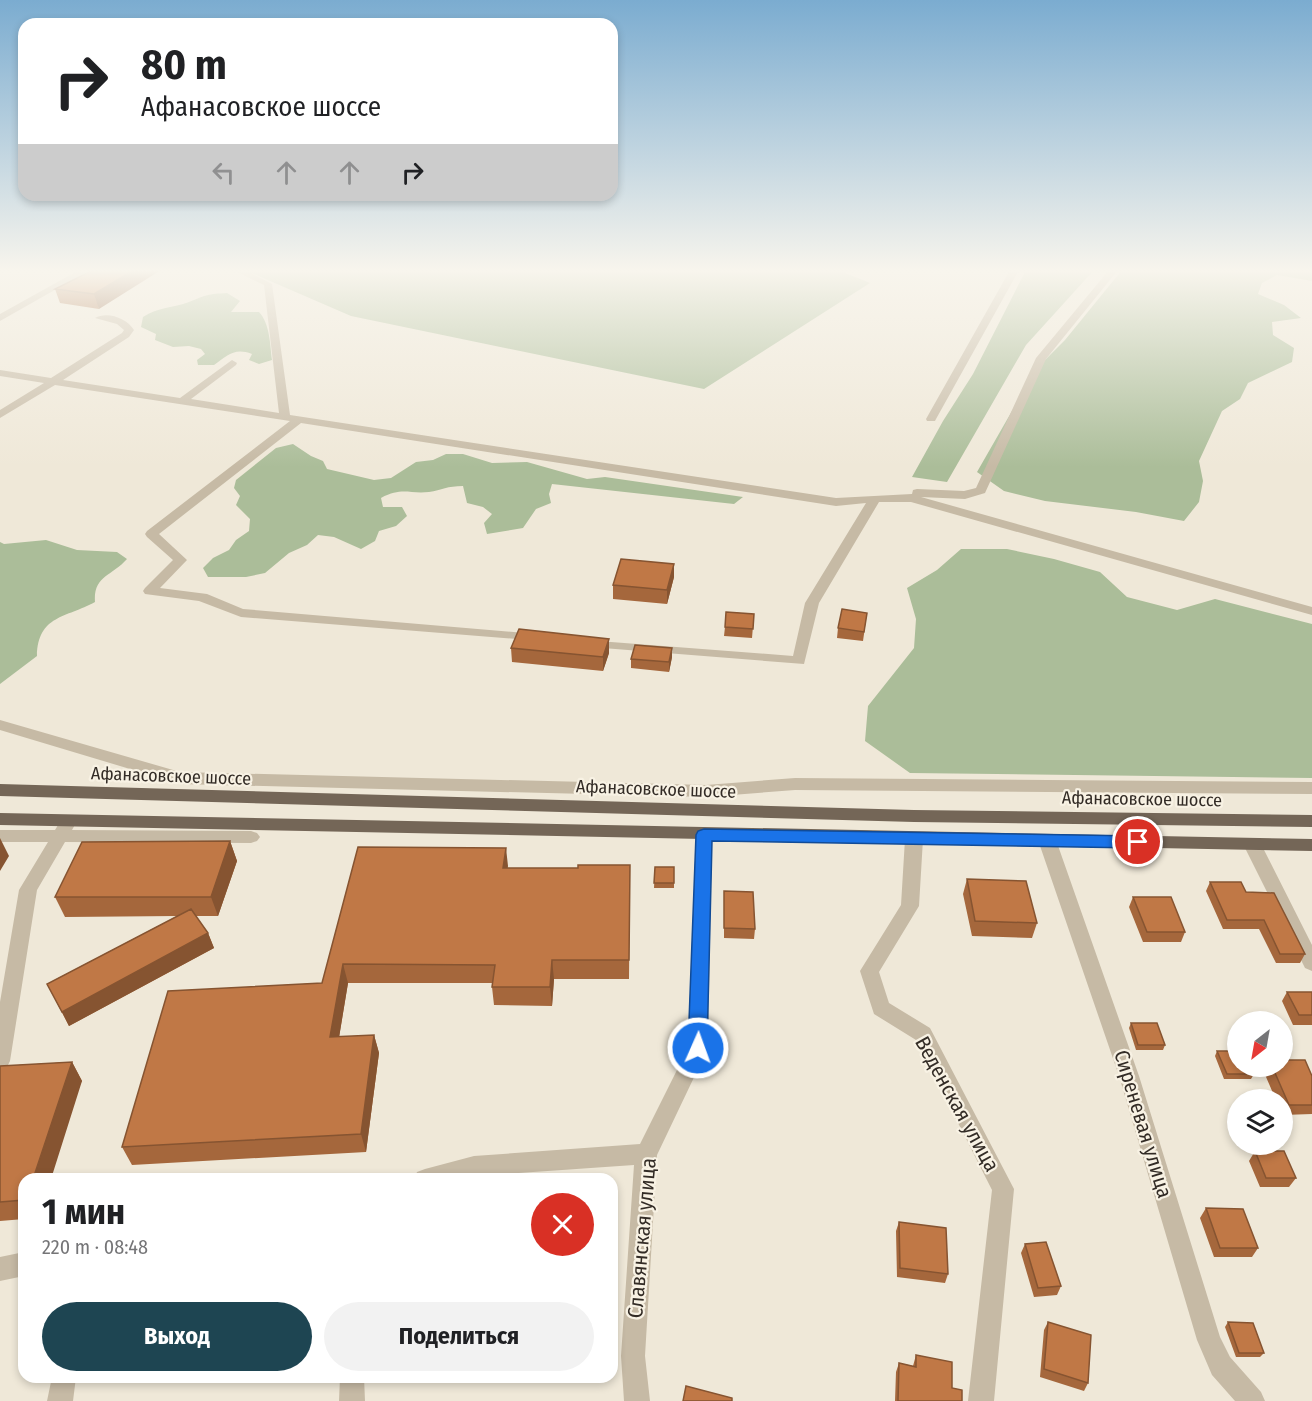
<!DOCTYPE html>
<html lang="ru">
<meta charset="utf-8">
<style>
body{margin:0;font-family:"Fira Sans Condensed",sans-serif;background:#f2f2f2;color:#202124;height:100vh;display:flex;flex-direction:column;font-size:22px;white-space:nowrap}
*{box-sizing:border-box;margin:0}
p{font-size:20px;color:#757577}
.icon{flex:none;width:33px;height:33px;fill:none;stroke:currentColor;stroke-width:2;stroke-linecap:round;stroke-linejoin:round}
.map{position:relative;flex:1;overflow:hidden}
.details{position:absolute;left:18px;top:1173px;width:600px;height:210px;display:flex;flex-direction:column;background:#fff;border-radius:18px;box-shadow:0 3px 9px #0003}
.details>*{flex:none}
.banner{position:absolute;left:18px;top:18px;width:600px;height:183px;border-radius:18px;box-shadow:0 3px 9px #0003;background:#fff;color:#202124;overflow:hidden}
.needle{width:39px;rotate:211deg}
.buttons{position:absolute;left:1227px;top:1011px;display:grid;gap:12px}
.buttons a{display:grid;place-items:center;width:66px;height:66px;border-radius:50%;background:#fff;box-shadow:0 3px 9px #0003;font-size:30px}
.pin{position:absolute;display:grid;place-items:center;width:51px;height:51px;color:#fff;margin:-26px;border:3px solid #fff;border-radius:50%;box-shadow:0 2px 6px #0007}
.me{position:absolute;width:66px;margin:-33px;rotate:2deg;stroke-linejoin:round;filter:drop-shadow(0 0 4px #0008)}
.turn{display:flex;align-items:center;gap:21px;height:126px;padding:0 24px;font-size:27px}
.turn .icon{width:78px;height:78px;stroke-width:2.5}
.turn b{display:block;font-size:42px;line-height:51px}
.lanes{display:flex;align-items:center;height:57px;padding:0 24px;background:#0003;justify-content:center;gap:30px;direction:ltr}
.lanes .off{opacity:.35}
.round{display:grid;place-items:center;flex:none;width:63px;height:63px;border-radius:32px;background:#f2f2f2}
.head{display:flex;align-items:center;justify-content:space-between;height:102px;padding:0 24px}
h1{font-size:36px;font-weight:700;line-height:45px}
.button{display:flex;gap:12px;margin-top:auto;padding:12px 24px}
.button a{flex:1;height:69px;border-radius:36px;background:#1e4552;color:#fff;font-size:24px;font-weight:700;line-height:69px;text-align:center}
.button a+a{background:#f2f2f2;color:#202124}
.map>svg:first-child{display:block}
</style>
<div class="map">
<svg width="1312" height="1401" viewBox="0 0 1312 1401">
<rect width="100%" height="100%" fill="#efe8d8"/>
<path fill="#abbd99" d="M245 270H838L870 283 704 389 351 316Z
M1026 270H1094L1026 345 947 482 912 477 943 421 973 374Z
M1122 270H1312V281L1277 275 1262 283 1258 294 1284 305 1301 318 1272 322 1273 335 1294 348 1292 362 1248 383 1240 399 1222 411 1199 461 1203 481 1199 502 1184 521 1136 512 1045 501 1004 491 977 472 1036 369 1065 340Z
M227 293 240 301 231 312H259C270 324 270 344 272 360L259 364 249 360 252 354C234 347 227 356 214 365H198L197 360 205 354 201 349 189 346 173 347 155 340 156 334 141 327 143 317C158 307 173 308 189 302 206 295 208 294 227 293Z
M293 444 311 456 323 461 327 469 374 480 391 478 416 462 433 460 446 454H463L492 463 527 462 587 479 605 477 743 497 734 504 552 484 549 494 551 503 536 509 523 528 487 534 484 523 492 514 483 507 467 503 463 486C447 486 442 490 429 492 408 494 402 487 381 498L383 507H402L407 516 396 526 379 531 375 541 361 549 334 537 318 535 307 545 289 553 265 573 246 577H208L203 568 213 558 229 550 236 540 249 531 250 519 236 505 240 496 234 488 236 480 276 448Z
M46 540 77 550 117 552 127 559C112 576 93 576 95 602 66 618 38 615 37 656L0 684V542L4 544Z
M961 549H1007L1054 559 1100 572 1127 597 1177 610 1215 599 1312 624V778L910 773 865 741 868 706 914 648 916 619 907 588 937 570Z"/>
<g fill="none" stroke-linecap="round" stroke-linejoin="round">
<path fill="#c6baa5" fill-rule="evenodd" d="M79 270H90L0 321V314Z
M233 270H245L272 284 290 415 836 498 912 494 913 490 917 489 964 491 976 488 1036 358 1109 270H1118L1046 359 985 493 965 499 921 497 1312 607V615L911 502H879L819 603 804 664 590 647 583 643 585 640 793 656 805 603 866 503 836 506 301 423 159 534 187 560 160 588 207 594 243 609 536 634 541 635 543 638 541 641 241 617 199 601 145 594 143 591 145 588 173 560 147 537 145 534 147 531 290 421 55 385 0 418V410L44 383 0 376V370L51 378 122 333 124 330 117 324 95 318C107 311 127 318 134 330L129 337 63 380 180 398 232 360 237 363 236 365 191 399 279 413 264 285Z
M1010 270H1019L936 419 935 421H927L926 419Z
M0 720 180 772 706 785 795 778 1312 782V794L795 790 706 797 180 784 0 730Z
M69 815 75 817 77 821 72 830 251 831 257 833 260 837 257 841 251 843 65 842 37 890 10 1061 7 1067 0 1070V1002L19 890 48 842H0V830H55L63 817Z
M704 829 710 831 712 835 708 1048 657 1155 645 1356 650 1401H624L621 1356 634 1165 474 1176 464 1179H414L417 1172 425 1169 474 1156 640 1144 688 1048 696 835 698 831Z
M914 833 920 835 923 839 919 906 879 972 889 1003 930 1028 1014 1189 994 1401H968L992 1190 916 1040 874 1014 860 971 901 905 905 839 908 835Z
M1047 834 1053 836 1056 840 1139 1076 1220 1337 1230 1357 1261 1392 1265 1401H1235L1212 1375 1197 1340 1119 1076 1038 840 1041 836Z
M1252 838 1258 840 1261 844 1312 945V971L1305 968 1243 844 1246 840Z
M24 1252V1276L0 1281V1257Z
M52 1377H76L73 1401H47Z
M340 1377H364L365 1401H339Z"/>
<path fill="#746657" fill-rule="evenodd" d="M0 784 914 810 1312 815V827L914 822 0 796Z
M0 813 1312 839V851L0 825Z"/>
</g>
<path fill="#a5673c" d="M93 270 99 309 60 303 55 289Z
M674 577 667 604 613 599V585Z
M867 613 863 641 837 638 838 628Z
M754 614 752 638 724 636 725 627Z
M511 648 609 653 603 671 512 662Z
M672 648V657L669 672 631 668V659Z
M230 841 237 861 218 916H196L208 933 214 948 69 1026 47 984 177 916 65 917 55 897Z
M358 847 507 868H578L630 865 629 979H554L552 1006 494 1005 492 987V983H348L339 1037 374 1035 379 1053 366 1152 132 1165 122 1147 322 983Z
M655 867H674V888H654Z
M967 879 1037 923 1032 938 972 936 963 894Z
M1210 882 1246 892 1305 954 1300 963H1276L1259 929H1223L1206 891Z
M724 891 755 929 754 939 724 938Z
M1133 897 1185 932 1181 942H1143L1129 907Z
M1287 992H1312V1025H1293L1282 1001Z
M1131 1023 1165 1045 1163 1050H1136L1129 1028Z
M1217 1051 1254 1074 1251 1079H1224L1215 1056Z
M72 1062 82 1081 24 1179V1219L0 1221V1066Z
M1265 1066H1282L1312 1076V1114L1283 1115 1282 1100H1276L1263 1070Z
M1255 1151 1296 1178 1289 1187H1260L1249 1161Z
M1206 1208 1258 1248 1252 1257H1214L1200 1218Z
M899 1222 948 1274 945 1283 897 1277 896 1231Z
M1025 1244 1061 1286 1057 1295 1034 1297 1021 1253Z
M1048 1322 1088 1383 1084 1391 1040 1377 1044 1330Z
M1228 1322 1264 1353 1260 1357H1236L1225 1327Z
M916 1355 952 1388 962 1401H895L896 1372 899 1363 913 1366Z"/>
<path fill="#865431" d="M134 270H161L99 309 94 294Z
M674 564V577L667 604V590Z
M609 639V653L603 671V657Z
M672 648V657L669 672V662Z
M0 838 9 856 0 871Z
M230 841 237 861 218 916 211 897Z
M506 848 508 866 505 886 503 868Z
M208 933 214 948 69 1026 62 1012Z
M552 960 554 979 552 1006 550 987Z
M343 964 348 983 336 1056 330 1037Z
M374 1035 379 1053 366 1152 361 1134Z
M72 1062 82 1081 51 1179H33Z"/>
<path fill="#c07846" stroke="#865431" stroke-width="1.5" d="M93 270H134L94 294 55 289Z
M621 559 674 564 667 590 613 585Z
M842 609 867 613 864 632 838 628Z
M726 612 754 614 753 629 725 627Z
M519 629 609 639 603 657 511 648Z
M635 645 672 648 669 662 631 659Z
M230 841 211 897H55L82 842Z
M358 847 506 848 503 868H578V865H630L629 960H552L550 987H492L495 965 343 964 330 1037 374 1035 361 1134 122 1147 168 991 322 983Z
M655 867H674V883H654Z
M967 879 1026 881 1037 923 975 921Z
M1210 882H1241L1246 892 1274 893 1305 954H1280L1264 920H1227Z
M724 891 753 892 755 929 724 928Z
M1133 897H1171L1185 932H1147Z
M191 909 208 933 62 1012 47 984Z
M1287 992H1312V1015H1299Z
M1131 1023H1157L1165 1045H1138Z
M1217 1051H1238V1066H1251L1254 1074H1227Z
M1282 1060H1305L1312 1076V1105H1289L1272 1066H1282Z
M72 1062 33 1179H24V1200L0 1202V1066Z
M1255 1151H1284L1296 1178H1266Z
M1206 1208 1243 1209 1258 1248H1220Z
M899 1222 946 1228 948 1274 900 1268Z
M1046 1242 1061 1286 1038 1288 1025 1244Z
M1048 1322 1091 1335 1088 1383 1044 1369Z
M1228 1322 1253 1323 1264 1353H1239Z
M916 1355 952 1362V1388L962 1390V1401H898L899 1363 916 1367Z
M686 1386 732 1398V1401H683Z"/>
<linearGradient id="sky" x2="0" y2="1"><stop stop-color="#7bacd0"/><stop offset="0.58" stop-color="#f8f5ed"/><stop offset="1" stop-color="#f8f5ed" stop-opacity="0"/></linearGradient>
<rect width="1312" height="467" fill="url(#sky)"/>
<path fill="#1a73e8" stroke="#114b97" stroke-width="1.5" d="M704 829 1138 836 1144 838 1146 842 1144 846 1138 848 712 841 707 1048 704 1054 698 1056 691 1054 688 1048 696 835 698 831Z"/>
<g text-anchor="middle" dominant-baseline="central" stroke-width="4.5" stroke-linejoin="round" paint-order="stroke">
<g font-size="18" fill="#332c26" stroke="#f8f2e4">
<text transform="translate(171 776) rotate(2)">Афанасовское шоссе</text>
<text transform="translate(656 789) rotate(2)">Афанасовское шоссе</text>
<text transform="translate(1142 799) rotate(1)">Афанасовское шоссе</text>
</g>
<g font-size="21" fill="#332c26" stroke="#f8f2e4">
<text transform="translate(957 1104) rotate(61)">Веденская улица</text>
<text transform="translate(1143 1124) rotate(73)">Сиреневая улица</text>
<text transform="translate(642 1238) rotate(-85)">Славянская улица</text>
</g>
</g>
</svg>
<div class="buttons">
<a><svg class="needle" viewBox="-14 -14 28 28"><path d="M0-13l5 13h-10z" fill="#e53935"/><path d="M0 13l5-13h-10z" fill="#757577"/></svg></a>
<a><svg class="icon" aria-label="layers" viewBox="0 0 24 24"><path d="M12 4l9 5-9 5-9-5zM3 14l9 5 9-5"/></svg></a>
</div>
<div class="pin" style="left:1138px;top:842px;background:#d93025"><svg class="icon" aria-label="arrive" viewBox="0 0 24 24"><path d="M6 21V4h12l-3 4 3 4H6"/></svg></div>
<svg class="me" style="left:698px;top:1048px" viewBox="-20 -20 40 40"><circle r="17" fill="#1a73e8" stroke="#fff" stroke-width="3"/><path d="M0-11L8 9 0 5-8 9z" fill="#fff"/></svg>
<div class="banner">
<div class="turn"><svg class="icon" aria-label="right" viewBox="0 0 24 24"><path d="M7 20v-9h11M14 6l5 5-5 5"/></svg><div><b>80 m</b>Афанасовское шоссе</div></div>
<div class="lanes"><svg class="icon off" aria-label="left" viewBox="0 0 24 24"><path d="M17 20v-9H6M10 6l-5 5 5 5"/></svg><svg class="icon off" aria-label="ahead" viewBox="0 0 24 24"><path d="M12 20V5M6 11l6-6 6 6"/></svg><svg class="icon off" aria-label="ahead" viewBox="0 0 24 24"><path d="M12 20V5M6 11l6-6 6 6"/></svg><svg class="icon" aria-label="right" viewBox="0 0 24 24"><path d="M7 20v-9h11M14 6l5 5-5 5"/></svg></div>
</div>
<section class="details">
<div class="head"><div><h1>1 мин</h1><p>220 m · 08:48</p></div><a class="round" style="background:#d93025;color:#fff"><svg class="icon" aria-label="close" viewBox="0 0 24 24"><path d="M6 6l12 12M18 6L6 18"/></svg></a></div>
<div class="button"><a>Выход</a><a>Поделиться</a></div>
</section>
</div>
